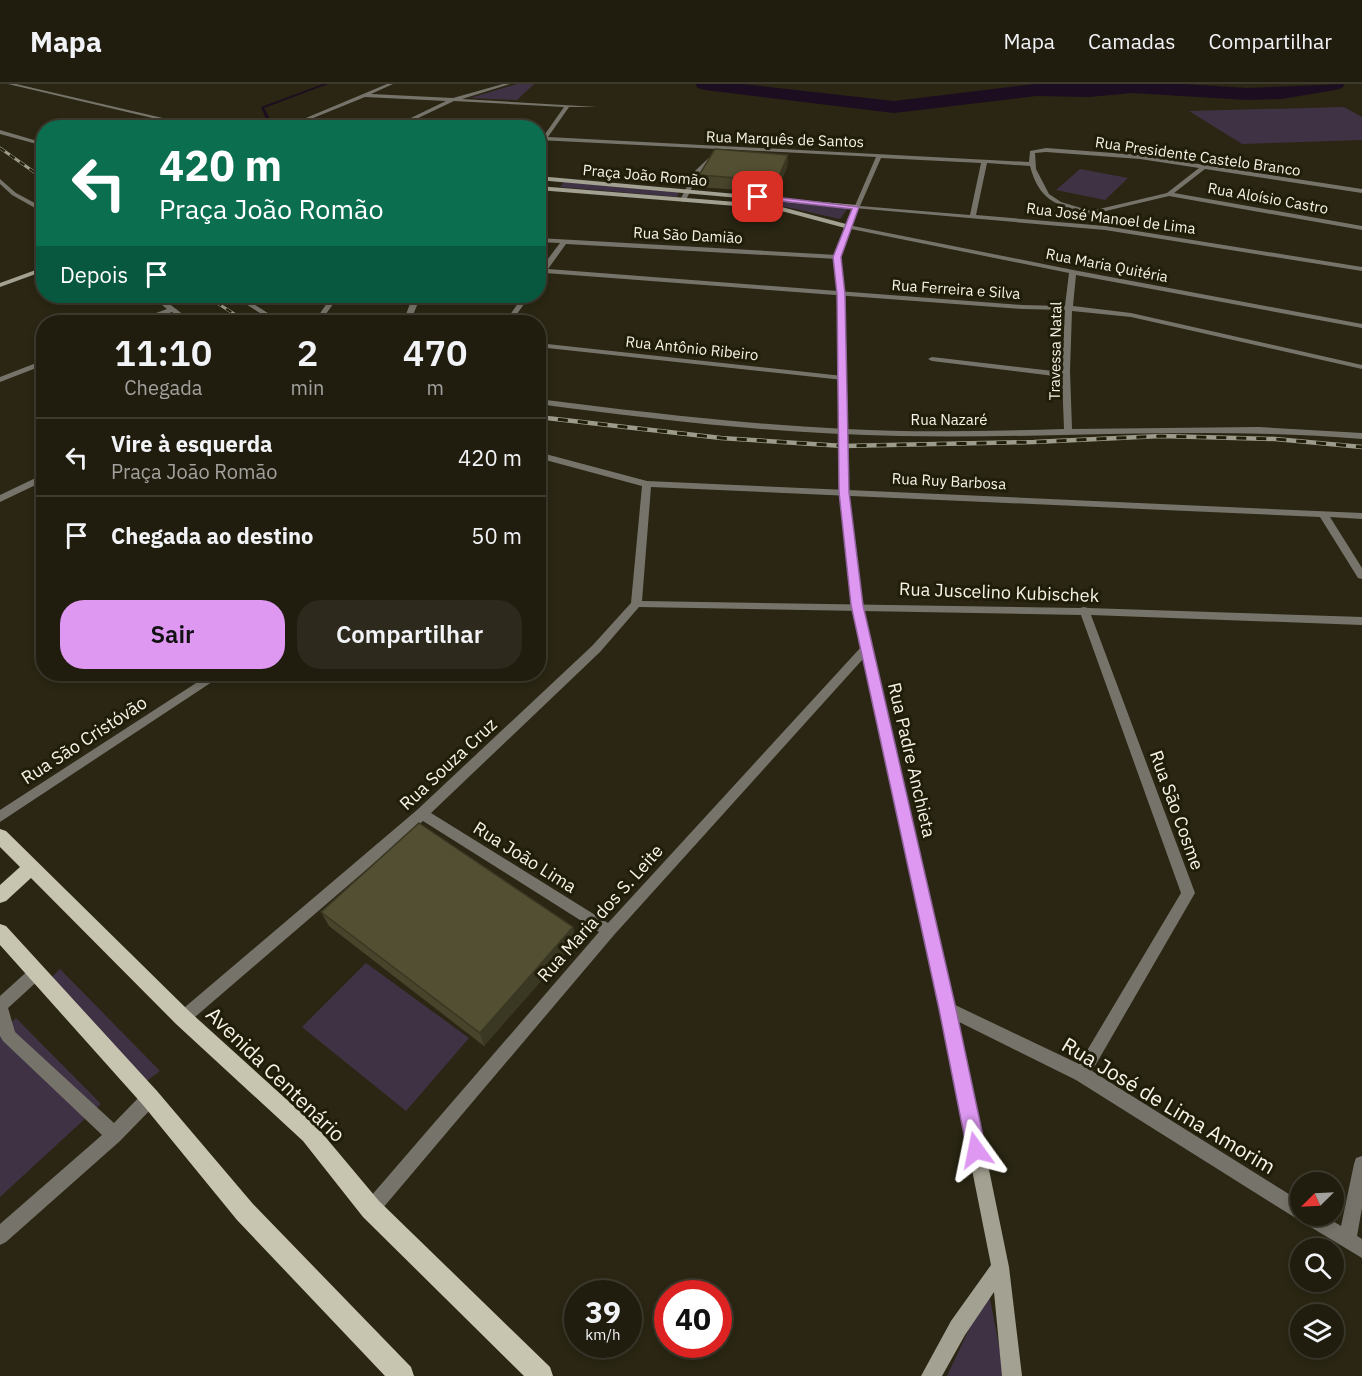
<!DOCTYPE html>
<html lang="pt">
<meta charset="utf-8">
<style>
body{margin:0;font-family:"IBM Plex Sans",sans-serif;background:#2d291c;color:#f1f3f6;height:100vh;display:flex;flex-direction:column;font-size:22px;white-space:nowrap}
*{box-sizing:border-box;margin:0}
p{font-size:20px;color:#a2a19e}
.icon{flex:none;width:33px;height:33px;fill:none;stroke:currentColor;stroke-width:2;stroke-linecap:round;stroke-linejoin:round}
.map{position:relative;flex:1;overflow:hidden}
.panel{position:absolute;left:36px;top:231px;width:510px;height:366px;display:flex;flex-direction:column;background:#201c0e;border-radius:24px;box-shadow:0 3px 9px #0003,0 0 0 2px #3d3a2e}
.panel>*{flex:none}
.guide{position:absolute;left:36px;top:36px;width:510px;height:183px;border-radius:24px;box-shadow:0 3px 9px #0003,0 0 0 2px #3d3a2e;background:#0b6e4f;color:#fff;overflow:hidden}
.needle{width:39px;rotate:246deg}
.fabs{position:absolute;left:1290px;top:1088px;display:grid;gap:12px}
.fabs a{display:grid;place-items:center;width:54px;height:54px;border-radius:50%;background:#201c0e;box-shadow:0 3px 9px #0003,0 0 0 2px #3d3a2e;font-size:30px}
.speed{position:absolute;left:564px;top:1196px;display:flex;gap:12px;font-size:30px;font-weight:700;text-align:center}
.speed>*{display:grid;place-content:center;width:78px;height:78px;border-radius:50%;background:#201c0e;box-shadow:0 3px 9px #0003,0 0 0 2px #3d3a2e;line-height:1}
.speed small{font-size:15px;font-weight:400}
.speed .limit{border:9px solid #d22;background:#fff;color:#111}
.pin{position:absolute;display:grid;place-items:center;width:51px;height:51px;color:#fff;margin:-26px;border-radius:12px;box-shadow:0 3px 9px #0006}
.me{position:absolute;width:66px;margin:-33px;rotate:348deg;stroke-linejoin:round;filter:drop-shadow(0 0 4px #0008)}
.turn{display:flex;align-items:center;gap:21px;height:126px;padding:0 24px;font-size:27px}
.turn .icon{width:78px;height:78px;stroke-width:2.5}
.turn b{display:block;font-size:42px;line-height:51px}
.then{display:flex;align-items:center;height:57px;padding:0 24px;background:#0003;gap:12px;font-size:22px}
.eta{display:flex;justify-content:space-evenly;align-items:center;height:102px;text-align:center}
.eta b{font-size:36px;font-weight:600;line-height:42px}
.cta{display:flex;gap:12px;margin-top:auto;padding:12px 24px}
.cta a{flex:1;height:69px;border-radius:24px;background:#de98f2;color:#111;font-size:24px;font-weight:600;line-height:69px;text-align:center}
.cta a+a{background:#2d291c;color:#f1f3f6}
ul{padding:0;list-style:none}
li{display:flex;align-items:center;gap:18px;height:78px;padding:0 24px;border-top:2px solid #3d3a2e}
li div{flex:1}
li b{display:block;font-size:22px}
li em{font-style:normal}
header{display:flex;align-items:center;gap:36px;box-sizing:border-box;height:84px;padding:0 30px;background:#201c0e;border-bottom:2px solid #3d3a2e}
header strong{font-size:28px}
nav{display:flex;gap:33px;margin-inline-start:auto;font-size:21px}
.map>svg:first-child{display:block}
</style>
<header>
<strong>Mapa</strong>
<nav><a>Mapa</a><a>Camadas</a><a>Compartilhar</a></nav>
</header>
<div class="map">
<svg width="1362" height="1292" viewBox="0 0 1362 1292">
<rect width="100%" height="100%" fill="#2a2613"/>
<path fill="#403245" d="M517 0H534L517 16 470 14Z
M1344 23 1362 33V56L1242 60 1189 27Z
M1080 85 1128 94 1105 116 1056 106Z
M564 98 679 108 677 113 560 103Z
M783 117 847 125 840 135 782 122Z
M366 879 469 954 406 1027 302 943Z
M60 885 160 987 140 1002 44 901Z
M16 934 101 1020 0 1113V949Z
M988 1205 1005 1292H947Z"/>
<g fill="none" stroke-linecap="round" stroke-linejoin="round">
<path fill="#1d0d21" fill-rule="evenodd" d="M323 0H328L264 24 270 35 262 44H257L266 35 261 23Z"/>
<path fill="#1d0d21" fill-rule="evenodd" d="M695 0H743L894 17 1035 0H1184L1247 4 1345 0 1342 4 1335 6 1282 15 1247 16 1133 9 1089 13 1036 12 894 29 705 6 698 4Z"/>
<path fill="#76746a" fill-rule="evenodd" d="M8 0H16L206 44H195Z
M387 0H393L371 10 453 14 503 0H510L462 15 597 23H569L548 53 1029 78 1030 67 1046 64 1140 71 1362 105V109L1205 85 1174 109 1362 142V146L1169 112 1093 130 1084 135 1081 133 1086 129C1054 121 1039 115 1030 82L987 79 976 131 1105 142 1362 183V187L1105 146 854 124 876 73 723 65 699 89 686 116 683 118 680 116 695 87 718 65 538 56V52L543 53 564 23 454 17 397 44H390L446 17 365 13 296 41 317 44H282ZM1046 68 1140 75 1199 84 1167 109 1091 127 1061 118 1049 110 1036 85 1035 69ZM881 74 981 79 970 131 860 122Z
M0 46 44 59V62L0 50Z
M0 95 16 109 44 124V129L12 111 0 100Z
M848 141 1073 186 1362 240V244L1076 191 1073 222 1131 229 1362 281V285L1131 233 1072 227 1070 287 1072 345 1259 343 1362 349V355C1208 342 1054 355 900 352 779 350 658 336 538 320V315C641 328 743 340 846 345 918 349 991 347 1064 345L1062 293 932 277 928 275 932 273 1062 288 1065 226 1022 225 545 189 542 192 538 193V188L560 159 538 158V154L837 171 840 173 837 175 566 160 548 185 1022 221 1065 222 1069 189 846 144 845 143Z
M151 212H159L193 238H185L172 228 145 238H137V236L167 225Z
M233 212H241L282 238H274Z
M332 212H339L320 238H314Z
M413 212H421L410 238H403Z
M523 212H530L511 238H505Z
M538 259 843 292 847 294 843 296 538 263Z
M44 276V281L0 298V293Z
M538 368 647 397 1362 429V435L1330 433 1362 484V495L1358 494 1320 433 651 403 642 517 1080 524 1084 523 1088 524 1362 533V541L1091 531 1195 809 1092 987 1300 1117V1131H1323L1341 1142 1354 1080 1356 1074 1362 1072V1124L1357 1152 1362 1155V1174L1294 1133 1076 996 943 930 940 925 943 920 948 918 953 920 1079 980 1181 809 1081 531 639 523 600 568 431 729 608 839 862 562H870L872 565 614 851 377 1131 371 1134 365 1131 362 1125 365 1119 599 848 423 737 188 939 183 941 178 939 175 934 178 929 417 726 592 562 631 519 642 402 538 374Z
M44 390V397L0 418V411Z
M210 590H224L0 738V726Z
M37 881 42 883 44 888 42 893 8 924 15 948 114 1039 144 1008 150 1006 156 1008 158 1014 156 1020 120 1057 6 1158 0 1161V1140L102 1051 3 957 0 952V912L32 883Z"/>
<path fill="#a3a191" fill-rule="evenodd" d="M538 92 856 121 859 123 840 173 845 210 849 408 862 521 956 925 1009 1183 1022 1292H1002L994 1208 965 1251 942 1292H921L951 1237 991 1181 940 925 852 521 839 408 837 210 834 173 845 144 774 125 538 106V102L774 121 846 140 852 124 538 96Z
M44 183V187L0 203V199Z"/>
<path fill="#c7c4af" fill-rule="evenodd" d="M0 745 6 747 190 928 317 1043 379 1117 550 1283 553 1292H524L363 1133 303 1057 176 940 31 794 6 817 0 819V801L20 783 0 763Z
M0 840 6 842 157 1007 253 1120 411 1283 414 1292H385L237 1136 143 1021 0 861Z"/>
<g stroke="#9d9b8c" stroke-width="3">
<path id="rail-far1" d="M0 64 44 95
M206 212 247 238"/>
</g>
<g stroke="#9d9b8c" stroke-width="4.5">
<path id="rail" d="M538 333 721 354 843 362 1034 358 1161 352 1275 355 1362 363"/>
</g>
<use href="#rail-far1" stroke="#201d09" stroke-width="2" stroke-dasharray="6" stroke-linecap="butt"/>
<use href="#rail" stroke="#201d09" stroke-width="3" stroke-dasharray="10" stroke-linecap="butt"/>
</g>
<path fill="#47442b" d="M788 71 787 83 776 109 699 103V91Z
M321 828 573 843 576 857 484 962 329 842Z"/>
<path fill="#3a3723" d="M788 71 787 83 776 109 777 97Z
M573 843 576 857 484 962 480 949Z"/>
<path fill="#534f32" stroke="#3a3723" stroke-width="1.5" d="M715 65 788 71 777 97 699 91Z
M419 739 573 843 480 949 321 828Z"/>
<path fill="#de98f2" stroke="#90639d" stroke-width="1.5" d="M758 111 859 123 841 173 845 210 849 408 863 521 956 925 986 1066 983 1072 976 1075 970 1072 967 1066 939 925 851 521 839 408 837 210 833 173 852 125 756 114Z"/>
<g text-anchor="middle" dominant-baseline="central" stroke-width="6" stroke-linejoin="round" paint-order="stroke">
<g font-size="15" fill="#f6f4e8" stroke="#201d09">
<text transform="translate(785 55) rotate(2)">Rua Marquês de Santos</text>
<text transform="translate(1198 72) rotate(8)">Rua Presidente Castelo Branco</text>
<text transform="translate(645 91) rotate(5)">Praça João Romão</text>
<text transform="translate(1268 114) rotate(10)">Rua Aloísio Castro</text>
<text transform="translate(1111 134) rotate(7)">Rua José Manoel de Lima</text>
<text transform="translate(688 151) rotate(3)">Rua São Damião</text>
<text transform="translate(1107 181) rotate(11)">Rua Maria Quitéria</text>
<text transform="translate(956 205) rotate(4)">Rua Ferreira e Silva</text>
<text transform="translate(692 264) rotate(6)">Rua Antônio Ribeiro</text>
<text transform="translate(1055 267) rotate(-89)">Travessa Natal</text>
<text x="949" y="335">Rua Nazaré</text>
<text transform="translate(949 397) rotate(3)">Rua Ruy Barbosa</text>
</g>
<g font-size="18" fill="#f6f4e8" stroke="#201d09">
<text transform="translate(999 508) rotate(2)">Rua Juscelino Kubischek</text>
<text transform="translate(84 656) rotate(-33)">Rua São Cristóvão</text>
<text transform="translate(912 676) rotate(77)">Rua Padre Anchieta</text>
<text transform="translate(448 680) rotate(-43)">Rua Souza Cruz</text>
<text transform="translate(1177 726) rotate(70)">Rua São Cosme</text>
<text transform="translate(525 773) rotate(32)">Rua João Lima</text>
<text transform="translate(600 829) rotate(-48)">Rua Maria dos S. Leite</text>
</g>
<g font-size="21" fill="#f6f4e8" stroke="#201d09">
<text transform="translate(276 990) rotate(44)">Avenida Centenário</text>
<text transform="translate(1169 1021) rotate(31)">Rua José de Lima Amorim</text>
</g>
</g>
</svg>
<div class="fabs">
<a><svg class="needle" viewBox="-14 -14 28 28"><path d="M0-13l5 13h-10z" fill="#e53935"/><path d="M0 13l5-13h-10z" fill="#a2a19e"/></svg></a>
<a><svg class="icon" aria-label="search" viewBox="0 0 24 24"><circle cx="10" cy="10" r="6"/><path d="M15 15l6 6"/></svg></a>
<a><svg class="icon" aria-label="layers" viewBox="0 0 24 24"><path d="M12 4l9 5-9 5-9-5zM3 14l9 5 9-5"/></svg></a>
</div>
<div class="speed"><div>39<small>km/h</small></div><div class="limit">40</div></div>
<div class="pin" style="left:758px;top:113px;background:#d93025"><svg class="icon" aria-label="arrive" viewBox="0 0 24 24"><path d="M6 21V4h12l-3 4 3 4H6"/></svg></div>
<svg class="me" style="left:976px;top:1066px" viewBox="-20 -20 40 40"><path d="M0-17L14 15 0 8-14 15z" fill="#de98f2" stroke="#fff" stroke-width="4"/></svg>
<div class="guide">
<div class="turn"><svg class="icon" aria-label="left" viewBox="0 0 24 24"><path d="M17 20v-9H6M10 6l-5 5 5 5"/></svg><div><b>420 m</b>Praça João Romão</div></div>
<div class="then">Depois<svg class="icon" aria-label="arrive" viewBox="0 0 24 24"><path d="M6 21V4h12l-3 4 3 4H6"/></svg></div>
</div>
<section class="panel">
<div class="eta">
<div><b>11:10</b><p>Chegada</p></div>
<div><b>2</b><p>min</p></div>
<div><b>470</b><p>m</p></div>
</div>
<ul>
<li><svg class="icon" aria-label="left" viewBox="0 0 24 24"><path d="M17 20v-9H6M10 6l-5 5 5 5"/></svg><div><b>Vire à esquerda</b><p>Praça João Romão</p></div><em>420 m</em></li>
<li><svg class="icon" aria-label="arrive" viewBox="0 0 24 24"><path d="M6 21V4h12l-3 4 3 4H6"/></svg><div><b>Chegada ao destino</b></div><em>50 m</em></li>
</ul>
<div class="cta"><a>Sair</a><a>Compartilhar</a></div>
</section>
</div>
